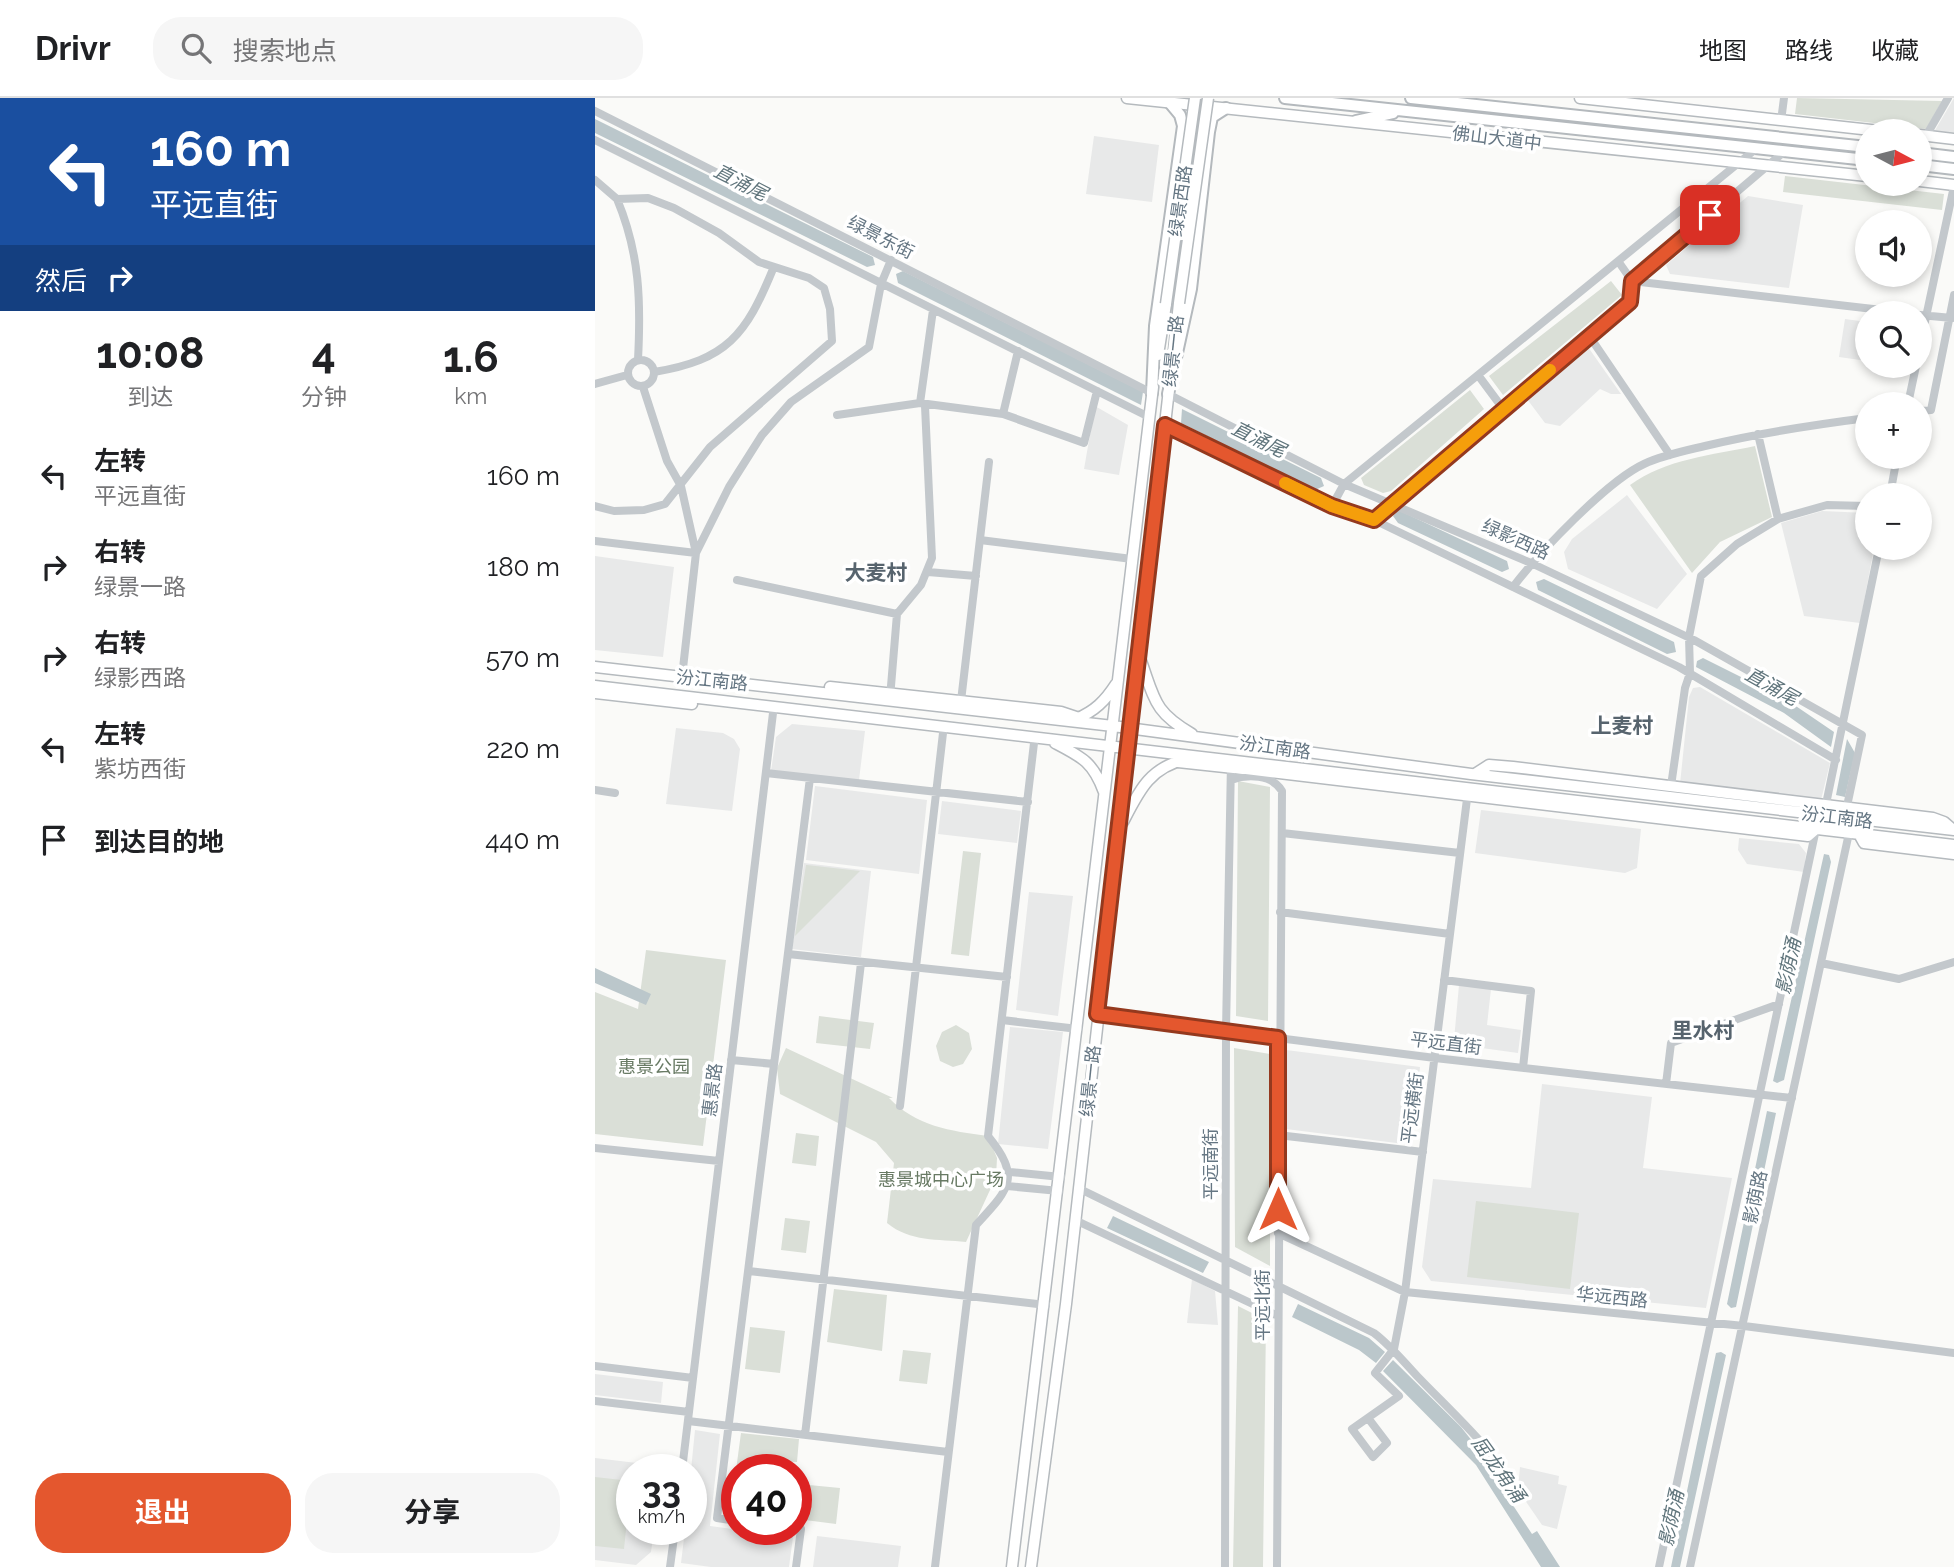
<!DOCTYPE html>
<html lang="zh">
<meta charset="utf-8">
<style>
body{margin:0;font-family:Raleway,"Noto Sans SC",sans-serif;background:#f6f6f6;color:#202124;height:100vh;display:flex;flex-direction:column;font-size:26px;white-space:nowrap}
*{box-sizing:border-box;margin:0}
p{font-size:23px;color:#757577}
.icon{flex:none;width:38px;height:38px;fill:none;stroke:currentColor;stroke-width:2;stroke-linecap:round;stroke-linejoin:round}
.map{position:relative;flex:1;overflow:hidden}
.details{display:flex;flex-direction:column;background:#fff;width:595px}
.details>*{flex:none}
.banner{background:#1a4fa0;color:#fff;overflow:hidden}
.needle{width:46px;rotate:97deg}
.controls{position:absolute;left:1260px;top:21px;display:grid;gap:14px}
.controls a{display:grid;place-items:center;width:77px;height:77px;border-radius:50%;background:#fff;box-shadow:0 4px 10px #0003;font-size:35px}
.speed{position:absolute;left:21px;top:1356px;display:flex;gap:14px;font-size:35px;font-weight:700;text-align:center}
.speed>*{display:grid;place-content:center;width:91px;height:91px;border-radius:50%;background:#fff;box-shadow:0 4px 10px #0003;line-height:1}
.speed small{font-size:18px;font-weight:400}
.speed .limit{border:10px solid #d22;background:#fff;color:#111}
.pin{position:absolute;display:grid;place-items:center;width:60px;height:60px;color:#fff;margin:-30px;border-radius:14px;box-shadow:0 4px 10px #0006}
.me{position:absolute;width:77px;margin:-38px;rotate:0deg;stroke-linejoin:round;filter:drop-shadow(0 0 5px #0008)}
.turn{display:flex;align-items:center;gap:24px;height:147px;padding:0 35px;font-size:32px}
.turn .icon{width:91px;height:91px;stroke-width:2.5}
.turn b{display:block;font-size:49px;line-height:60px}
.then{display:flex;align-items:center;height:66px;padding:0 35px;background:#0003;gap:14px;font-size:26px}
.eta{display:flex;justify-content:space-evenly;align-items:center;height:119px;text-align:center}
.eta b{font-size:42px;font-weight:700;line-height:49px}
.button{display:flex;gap:14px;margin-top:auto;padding:14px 35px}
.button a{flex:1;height:80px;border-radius:28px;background:#e4572e;color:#fff;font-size:28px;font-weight:700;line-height:80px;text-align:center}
.button a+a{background:#f6f6f6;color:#202124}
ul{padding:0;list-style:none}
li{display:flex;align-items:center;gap:21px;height:91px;padding:0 35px}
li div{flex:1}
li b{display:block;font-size:26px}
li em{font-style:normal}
header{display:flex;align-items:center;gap:42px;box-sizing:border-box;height:98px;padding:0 35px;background:#fff;border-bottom:2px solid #e0e0e0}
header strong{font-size:33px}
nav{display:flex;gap:38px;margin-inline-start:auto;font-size:24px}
.search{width:490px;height:63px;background:#f6f6f6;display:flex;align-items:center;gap:18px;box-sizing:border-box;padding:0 24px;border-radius:28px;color:#757577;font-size:26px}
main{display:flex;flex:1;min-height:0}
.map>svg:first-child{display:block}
</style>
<header>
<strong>Drivr</strong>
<div class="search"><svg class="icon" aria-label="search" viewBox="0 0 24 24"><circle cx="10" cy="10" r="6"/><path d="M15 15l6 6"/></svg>搜索地点</div>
<nav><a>地图</a><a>路线</a><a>收藏</a></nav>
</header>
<main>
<section class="details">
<div class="banner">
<div class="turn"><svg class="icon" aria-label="left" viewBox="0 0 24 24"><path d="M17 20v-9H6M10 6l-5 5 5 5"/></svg><div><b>160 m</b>平远直街</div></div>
<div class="then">然后<svg class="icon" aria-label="right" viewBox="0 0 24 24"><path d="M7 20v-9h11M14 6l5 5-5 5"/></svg></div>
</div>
<div class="eta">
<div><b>10:08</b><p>到达</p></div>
<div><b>4</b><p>分钟</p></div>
<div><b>1.6</b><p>km</p></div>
</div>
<ul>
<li><svg class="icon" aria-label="left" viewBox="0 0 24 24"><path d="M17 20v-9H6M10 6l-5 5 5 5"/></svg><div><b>左转</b><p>平远直街</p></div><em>160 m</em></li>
<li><svg class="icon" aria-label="right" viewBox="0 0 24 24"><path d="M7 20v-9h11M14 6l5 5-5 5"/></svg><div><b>右转</b><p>绿景一路</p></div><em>180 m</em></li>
<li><svg class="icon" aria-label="right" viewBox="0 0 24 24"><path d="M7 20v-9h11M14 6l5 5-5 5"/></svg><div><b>右转</b><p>绿影西路</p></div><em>570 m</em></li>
<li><svg class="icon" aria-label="left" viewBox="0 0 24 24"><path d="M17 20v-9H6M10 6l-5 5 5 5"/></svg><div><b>左转</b><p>紫坊西街</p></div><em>220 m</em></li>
<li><svg class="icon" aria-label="arrive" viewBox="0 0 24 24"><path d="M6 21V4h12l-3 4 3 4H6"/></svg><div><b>到达目的地</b></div><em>440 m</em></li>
</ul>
<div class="button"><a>退出</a><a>分享</a></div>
</section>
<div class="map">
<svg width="1359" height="1469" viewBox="0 0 1359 1469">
<rect width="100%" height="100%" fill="#fafaf8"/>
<path fill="#e8e9e9" d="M1359 0V35L1339 34Z
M499 38 564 47 557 104 491 96Z
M1153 98 1208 107 1194 190 1075 176 1071 167Z
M1250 221 1272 224V263L1244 259Z
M993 249 1026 296H1016L1005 291 965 328 950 325 932 301Z
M500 308 533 327 524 377 489 371Z
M1032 397 1092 476 1062 511 973 471 969 454 977 441Z
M1227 413 1272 415V450H1279L1265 525 1209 518 1186 425Z
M0 458 79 469 68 559 0 552Z
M1105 589 1235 665 1226 702 1085 686 1094 599 1098 590Z
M197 626 270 633 264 682 176 673 181 639Z
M81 630 128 635 139 641 145 651 137 713 71 706Z
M220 688 332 702 324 776 211 762Z
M347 703 426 713 422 745 343 736Z
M886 712 1046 731 1042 770 1030 775 880 755Z
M1144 740 1204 746 1211 755 1209 774 1152 766 1143 752Z
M209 765 276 773 266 859 197 851Z
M434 794 478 798 463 918 421 912Z
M864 887 896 891 892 927 926 932 923 955 865 947 859 942Z
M415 929 468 934 453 1051 403 1046Z
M691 952 825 969 817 1047 691 1031Z
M947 986 1057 999 1048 1070 1137 1080 1111 1210 836 1183 827 1169 838 1081 936 1090Z
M597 1181 620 1193 623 1227 592 1225Z
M0 1276 68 1284 66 1305 0 1297Z
M100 1332 125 1336 115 1428 198 1439 194 1469H116L86 1465 90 1432H96V1372Z
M0 1360 67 1368 66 1372H37V1432H59L56 1454 41 1467 0 1462Z
M925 1369 964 1378 963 1386 972 1388 962 1431 947 1427 923 1392Z
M222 1438 306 1448 303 1469H218Z"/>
<path fill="#dadfd7" d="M1202 0 1347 3 1331 31 1200 16Z
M1190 78 1349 96 1347 112 1188 94Z
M1016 183 1027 197 908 297 894 278Z
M875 292 889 311 796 393 788 395 769 387 766 380Z
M1160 348 1177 419 1125 444 1097 475 1035 387C1071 361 1117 357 1160 348Z
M643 683 675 689 673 923 641 918Z
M368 753 386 755 374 858 356 856Z
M212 767 265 773 200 838 211 767Z
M51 852 131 862 108 1048 0 1036V894L43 911Z
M224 918 279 925 275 951 221 945Z
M361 927 374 935 377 951 368 966 358 969 345 963 341 948 347 934Z
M191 950 298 1000H294C321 1028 355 1033 393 1038L402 1060 401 1079 371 1144C343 1141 315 1144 292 1125L299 1065 281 1044 185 996 182 970Z
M639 950 675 956V1168L640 1149Z
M201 1035 224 1038 221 1068 197 1065Z
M881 1103 984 1115 975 1191 872 1179Z
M190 1120 215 1123 211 1155 186 1152Z
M239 1191 292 1197 287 1253 232 1244Z
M643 1208 671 1222 668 1469H638Z
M155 1229 190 1233 185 1275 150 1271Z
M308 1252 336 1255 332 1286 304 1283Z
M146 1335 204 1341 202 1364 179 1363 177 1372H142V1409H136Z
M0 1379 36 1383 29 1451 0 1448Z
M214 1387 245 1390 241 1426 210 1422Z"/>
<path fill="#bbc7cb" d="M0 21 278 159 280 167 272 169 0 35Z
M308 173 548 294 546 307 303 185 301 176Z
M587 311 726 380 729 388 720 392 586 325Z
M803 412 912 463 914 471 907 474 803 425 798 418Z
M949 481 1079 544 1081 554 1072 556 943 492 941 484Z
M1108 560 1192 602 1239 634 1236 649 1189 615 1101 569 1102 563Z
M1252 641 1260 655 1250 699 1241 697Z
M1229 756 1234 757 1236 764 1189 982 1182 985 1178 983Z
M0 870 56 896 51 907 0 885Z
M1172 1013 1181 1015 1141 1209 1136 1210 1132 1206Z
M518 1118 614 1164 608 1175 512 1130Z
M703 1206 774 1240 790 1254 781 1265 764 1252 697 1219Z
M1126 1254 1131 1257 1085 1469H1076L1121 1255Z
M798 1262 866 1329 901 1373 898 1377 937 1436 942 1433 965 1469H946L881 1367 788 1273Z"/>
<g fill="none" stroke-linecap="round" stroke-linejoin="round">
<g stroke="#b5babe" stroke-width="13">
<path id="major" d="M532 0 1272 78
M985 0 1285 33
M1325 37 1359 41
M1325 83 1359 87
M579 252 584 205
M563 257 571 206
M546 563C560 602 559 614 597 636
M0 569 518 628 876 676 1359 732
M0 588 1359 747
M235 589 466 614 484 620
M0 595 97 606
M481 621C500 613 510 603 521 586
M460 645C487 659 498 664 509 694
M583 664 648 671
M640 665 651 671 1213 738 1221 731
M880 676 894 667 918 669 1338 720 1349 724 1357 731
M528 724C544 693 554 670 591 661
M1264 736 1269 745 1359 756
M417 1469 558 289
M436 1469 471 1206 574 291"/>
</g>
<g stroke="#b4b9bd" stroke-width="14">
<path id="highway" d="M690 0 1272 62
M816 0 1272 49
M761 23 798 15
M1325 55 1359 59
M1325 67 1359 71
M557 295 560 228 588 28 585 17 575 5
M573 296 596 191 614 34 617 19 631 10"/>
</g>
<path stroke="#c3c8cc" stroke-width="8" d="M0 13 557 295
M1186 23 1189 0
M1331 38 1353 0
M0 42 554 319
M0 82 22 101 53 100 79 110 124 135 164 164 214 180 229 190 235 211 237 243 115 349 70 406 49 412 19 413 0 408
M22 101C45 156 46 204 43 262
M1023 163 1037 183 1313 215
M1325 217 1357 220
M995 239 1075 357
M1325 247 1359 88
M33 275a13 13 0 1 1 26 0a13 13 0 1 1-26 0Z
M59 274C132 262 151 237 178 171
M883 277 909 312
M0 286 32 277
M573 296 749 386 936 465 1099 542 1267 637 1251 713
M325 305 338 212
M1313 306 1321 268
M1325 313 1336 312 1359 197
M408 316 423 253
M242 317 325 305 408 316 489 345 502 293
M570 327 737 408 779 422 1084 569 1241 662
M1163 336 1183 421
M1295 397 1302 359
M737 408 749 386 1162 50
M779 422 1035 204 1037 183 1190 53
M385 442 537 461
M0 443 101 455 86 388 72 363 48 289
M333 474 381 478
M142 482 302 516
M918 489C943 456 1012 383 1049 366 1068 357 1089 353 1110 348 1164 335 1217 327 1272 320
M87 579 101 455 134 389 167 337 196 304 274 249 286 186 296 162
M295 600 302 516 326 487 337 460 330 308
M366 603 394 364
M171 675 433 704
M636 682C652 676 677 676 687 693L682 1469
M1076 688 1090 590 1095 575 1094 539 1106 478 1142 446 1183 421 1232 407 1272 408
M0 692 20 695
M1230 711 1284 450
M687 735 865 755
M685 814 855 836
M193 856 412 879
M1226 865 1304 881 1359 864
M849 882 936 893 928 970
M502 917 840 960 1197 1000
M407 922 483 931
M136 962 179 966
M1071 986 1076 945 1184 906
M305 1008 348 635
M683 1037 828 1054
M0 1050 124 1063
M415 1074 466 1079
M412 1088 464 1093
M483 1090 779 1235C796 1248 808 1263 822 1278 848 1305 875 1330 899 1359
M480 1122 683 1218
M683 1135 810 1194 1149 1228 1359 1255
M154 1173 451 1207
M0 1268 98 1280
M0 1303 94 1314
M773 1320 792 1345 778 1359 757 1331 804 1298 780 1275 799 1251 810 1194 873 693
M93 1323 353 1354
M210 1337 266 865
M87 1372 178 615
M142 1423 122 1420 215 680
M201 1431H206L201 1469
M75 1469 80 1432
M340 1469 381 1127C414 1091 427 1080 393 1038L439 645
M630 1469 631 933 636 664
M1064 1469 1221 731
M1095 1469 1254 735"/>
<use href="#major" stroke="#fff" stroke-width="10"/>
<use href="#highway" stroke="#fff" stroke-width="10"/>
<g stroke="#b5babe" stroke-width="13" stroke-linecap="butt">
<path id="major-bridge" d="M584 205 613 0
M571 206 600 0"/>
</g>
<use href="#major-bridge" stroke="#fff" stroke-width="10"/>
</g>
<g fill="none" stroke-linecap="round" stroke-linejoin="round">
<g stroke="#94391e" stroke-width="18">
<path id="route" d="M683 1111V940L502 916 570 327 737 408 779 422 1035 204 1037 183 1115 117"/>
</g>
<use href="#route" stroke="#e4572e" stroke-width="12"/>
<path stroke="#f59e0b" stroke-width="12" d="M690 385 737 408 779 422 955 272"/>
</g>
<g text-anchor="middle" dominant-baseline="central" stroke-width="7" stroke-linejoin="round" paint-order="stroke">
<g font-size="18" fill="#657683" stroke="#fff">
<text transform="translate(902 40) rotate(7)">佛山大道中</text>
<text transform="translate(585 103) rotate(-82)">绿景西路</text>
<text transform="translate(286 139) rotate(27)">绿景东街</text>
<text transform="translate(578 253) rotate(-84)">绿景一路</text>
<text transform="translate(921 441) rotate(24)">绿影西路</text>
<text transform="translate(117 582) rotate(6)">汾江南路</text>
<text transform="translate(680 649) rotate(8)">汾江南路</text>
<text transform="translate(1242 719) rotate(7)">汾江南路</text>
<text transform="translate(851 945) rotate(7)">平远直街</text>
<text transform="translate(495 983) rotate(-84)">绿景一路</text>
<text transform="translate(117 992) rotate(-83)">惠景路</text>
<text transform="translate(817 1010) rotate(-83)">平远横街</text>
<text transform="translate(615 1066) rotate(-90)">平远南街</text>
<text transform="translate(1160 1099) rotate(-78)">影荫路</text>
<text transform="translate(1017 1199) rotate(6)">华远西路</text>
<text transform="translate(667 1207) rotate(-90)">平远北街</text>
</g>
<g font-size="18" fill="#687a64" stroke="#fff">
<text x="59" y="968">惠景公园</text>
<text x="346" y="1081">惠景城中心广场</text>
</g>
<g font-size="19" font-style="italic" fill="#60757c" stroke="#fff">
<text transform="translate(146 84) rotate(27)">直涌尾</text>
<text transform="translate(664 341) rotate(26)">直涌尾</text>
<text transform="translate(1177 588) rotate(29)">直涌尾</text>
<text transform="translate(1193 868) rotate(-78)">影荫涌</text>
<text transform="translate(904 1371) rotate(54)">屈龙角涌</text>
<text transform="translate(1076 1420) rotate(-78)">影荫涌</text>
</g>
<g font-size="21" font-weight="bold" fill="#57646e" stroke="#fff">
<text x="281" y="474">大麦村</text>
<text x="1027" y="627">上麦村</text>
<text x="1108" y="932">里水村</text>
</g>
</g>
</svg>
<div class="controls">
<a><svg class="needle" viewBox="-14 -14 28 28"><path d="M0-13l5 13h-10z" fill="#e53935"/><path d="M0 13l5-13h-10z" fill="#757577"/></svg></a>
<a><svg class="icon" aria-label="sound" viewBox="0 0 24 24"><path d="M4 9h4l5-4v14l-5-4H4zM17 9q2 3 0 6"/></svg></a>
<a><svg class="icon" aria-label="search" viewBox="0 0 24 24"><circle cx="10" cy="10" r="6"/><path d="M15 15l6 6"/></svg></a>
<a>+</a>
<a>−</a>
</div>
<div class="speed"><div>33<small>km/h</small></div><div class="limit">40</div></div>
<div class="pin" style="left:1115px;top:117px;background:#d93025"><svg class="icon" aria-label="arrive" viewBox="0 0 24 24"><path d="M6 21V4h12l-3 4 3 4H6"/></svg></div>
<svg class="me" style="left:683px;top:1111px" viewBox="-20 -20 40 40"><path d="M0-17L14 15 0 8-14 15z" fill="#e4572e" stroke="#fff" stroke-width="4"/></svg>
</div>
</main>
